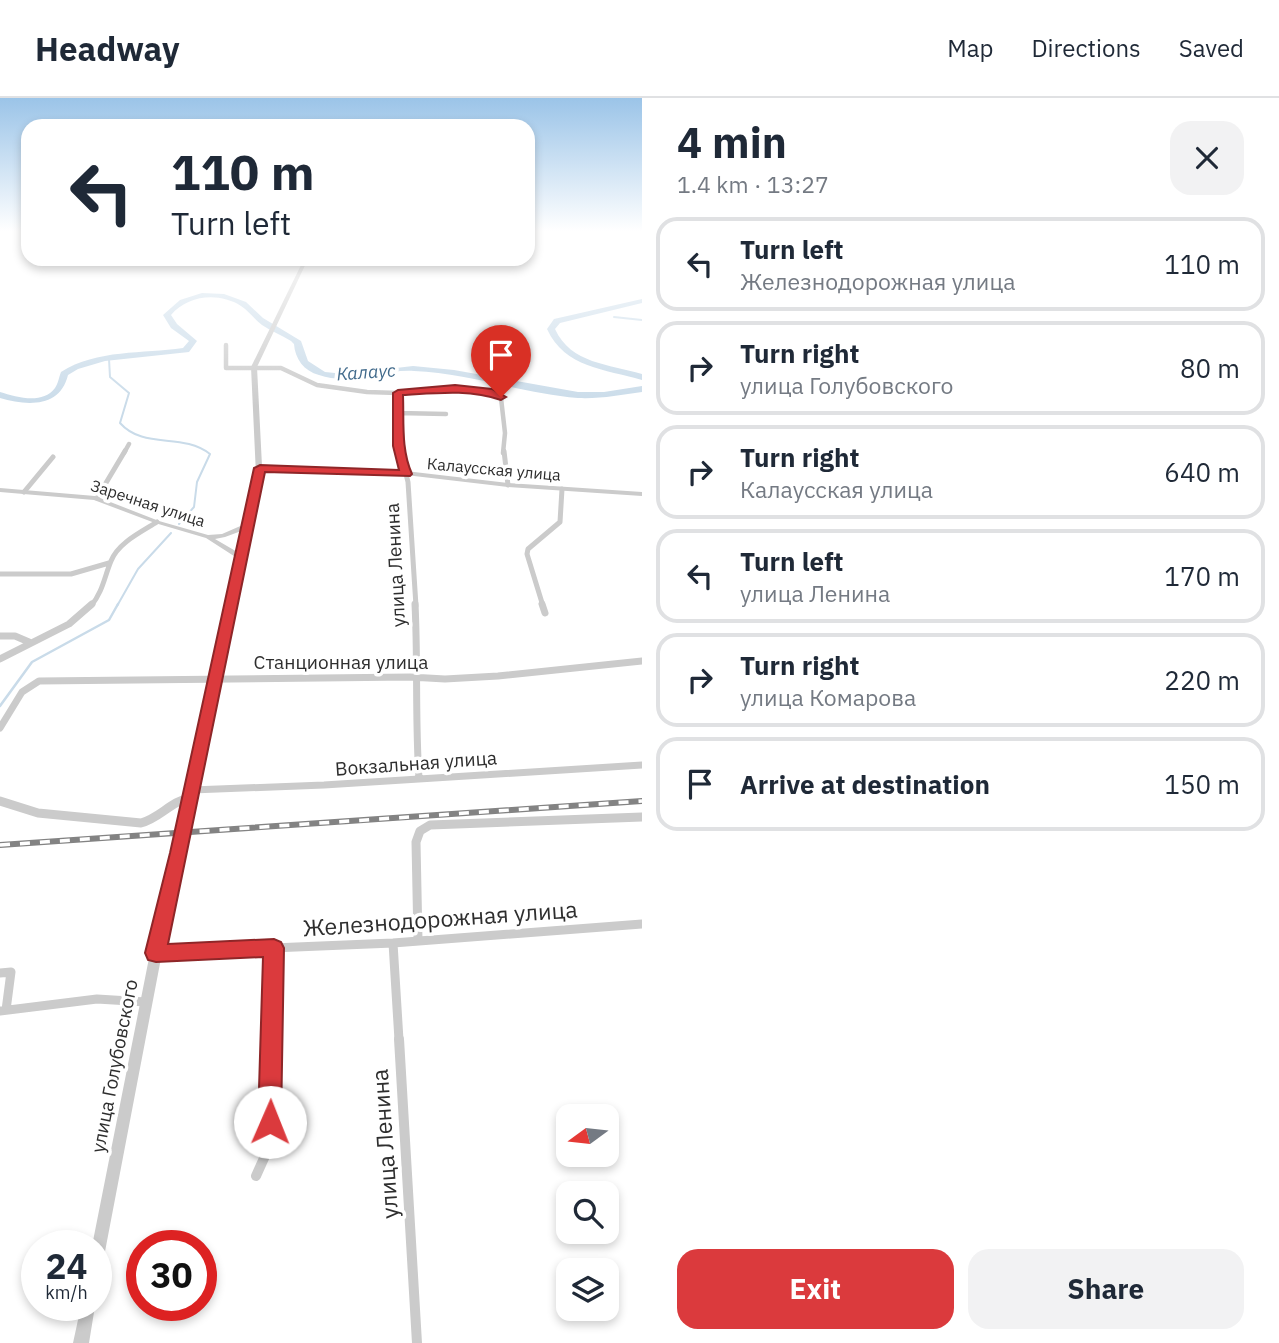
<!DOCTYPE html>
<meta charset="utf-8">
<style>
body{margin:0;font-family:"IBM Plex Sans",sans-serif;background:#f2f2f3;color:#1f2937;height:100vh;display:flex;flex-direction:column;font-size:26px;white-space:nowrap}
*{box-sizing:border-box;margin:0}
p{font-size:23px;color:#747a83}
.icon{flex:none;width:38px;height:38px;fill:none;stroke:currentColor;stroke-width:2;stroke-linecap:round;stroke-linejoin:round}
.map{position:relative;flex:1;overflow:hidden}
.side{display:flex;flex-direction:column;background:#fff;width:637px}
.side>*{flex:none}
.top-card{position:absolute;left:21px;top:21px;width:514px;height:147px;border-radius:21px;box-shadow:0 4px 10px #0003;background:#fff;color:#1f2937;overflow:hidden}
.needle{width:46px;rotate:255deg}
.fabs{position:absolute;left:556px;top:1006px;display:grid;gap:14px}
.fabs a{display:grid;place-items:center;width:63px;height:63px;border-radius:14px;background:#fff;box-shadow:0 4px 10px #0003;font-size:35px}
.speed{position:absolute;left:21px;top:1132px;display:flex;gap:14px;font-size:35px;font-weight:700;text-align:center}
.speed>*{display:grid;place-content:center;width:91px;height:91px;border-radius:50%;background:#fff;box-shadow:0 4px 10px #0003;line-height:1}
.speed small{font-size:18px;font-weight:400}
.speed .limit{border:10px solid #d22;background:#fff;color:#111}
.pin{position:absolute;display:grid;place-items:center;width:60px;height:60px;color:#fff;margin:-72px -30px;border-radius:50% 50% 50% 0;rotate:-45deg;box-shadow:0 0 7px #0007}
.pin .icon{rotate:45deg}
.me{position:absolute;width:77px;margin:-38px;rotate:1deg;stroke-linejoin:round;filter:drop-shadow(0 0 5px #0008)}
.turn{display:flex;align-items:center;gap:24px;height:147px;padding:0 35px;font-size:32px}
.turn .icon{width:91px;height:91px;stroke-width:2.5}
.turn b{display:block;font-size:49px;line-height:60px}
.round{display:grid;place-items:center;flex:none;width:74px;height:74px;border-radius:21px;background:#f2f2f3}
.summary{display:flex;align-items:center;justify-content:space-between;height:119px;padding:0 35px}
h1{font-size:42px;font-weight:800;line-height:52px}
.button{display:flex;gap:14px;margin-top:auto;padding:14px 35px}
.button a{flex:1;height:80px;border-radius:21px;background:#db3a3d;color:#fff;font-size:28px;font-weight:800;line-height:80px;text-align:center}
.button a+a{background:#f2f2f3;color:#1f2937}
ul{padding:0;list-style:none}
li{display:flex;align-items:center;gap:21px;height:94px;margin:0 14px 10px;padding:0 21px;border:4px solid #e0e1e3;border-radius:21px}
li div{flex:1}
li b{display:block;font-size:26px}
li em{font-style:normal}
header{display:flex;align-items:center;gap:42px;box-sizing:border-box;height:98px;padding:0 35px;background:#fff;border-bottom:2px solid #e0e1e3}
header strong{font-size:33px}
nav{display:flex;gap:38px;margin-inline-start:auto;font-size:24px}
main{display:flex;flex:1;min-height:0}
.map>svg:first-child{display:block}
</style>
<header>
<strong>Headway</strong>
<nav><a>Map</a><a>Directions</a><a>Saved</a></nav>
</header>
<main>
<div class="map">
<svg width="642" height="1245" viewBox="0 0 642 1245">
<rect width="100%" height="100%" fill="#fff"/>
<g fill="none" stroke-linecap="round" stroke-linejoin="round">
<path stroke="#c9dbe9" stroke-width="2" d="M614 219 642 222
M109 261 110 279 129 295 120 325C144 352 182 334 210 356L197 384 194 409 179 426
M117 508 138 471 171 435"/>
<path stroke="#c9dbe9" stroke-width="2.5" d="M0 608 32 564 109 522 118 506"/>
<path fill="#c9dbe9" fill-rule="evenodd" d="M202 195 224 196 246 204 263 220 301 243 308 263 325 274 345 276 413 268 454 272 578 294H604L642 288V294C621 297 600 301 578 300 523 296 470 275 414 273 382 271 351 288 319 277 304 273 295 261 294 246L291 243C281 237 271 233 262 227 254 221 249 213 241 208 219 194 188 197 171 217L177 226 197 243 189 254 105 263 78 271 68 277C60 310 27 308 0 300V294C17 299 42 307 55 290 58 286 59 279 61 274 97 251 143 256 183 250L189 243 171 230 163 217 180 202Z
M642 201V205L560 225 555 231C571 266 609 266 642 276V282C605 271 565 270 547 231L554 221Z"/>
<path stroke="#cbcbcb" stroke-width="4.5" d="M226 247V270H281L317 287 367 294 398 295 455 290 497 296 501 300 505 335 503 355
M398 295 401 355
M398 315 446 316
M124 355 129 346"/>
<path stroke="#cbcbcb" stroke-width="5" d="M400 353 408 384 416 508
M504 353 508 387
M24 394 53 359
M97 400 125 353
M0 476H71L109 465
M91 508C103 493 104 480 111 463 118 445 141 434 157 424
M543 508 527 456 528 451 560 424 562 391"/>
<path stroke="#cbcbcb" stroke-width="7" d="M415 506C418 565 415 622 419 680
M542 506 545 515
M0 538H15L29 544
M0 561 69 526 92 506
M0 630 22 594 39 583 410 579 445 581 498 578 642 563
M192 692 324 687 642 667
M186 701 190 700"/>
<path stroke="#cbcbcb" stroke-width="9" d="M0 703 38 715 141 725C160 720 171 703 190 700
M418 843 416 744 420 733 430 727 642 719
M393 845 399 942
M156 855 393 845 642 826
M0 875 11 874 6 912
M0 913 97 901 146 904
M271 942 273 850"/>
<path stroke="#cbcbcb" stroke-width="10" d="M399 941 417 1245
M256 1078 269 1049 271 941"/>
<path fill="#cbcbcb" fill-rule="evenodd" d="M304 161H308L257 269 262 368 397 372 508 385 642 394V398L508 389 397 376 262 372V377L162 855 103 1164 101 1169 96 1171V1148H92L150 855 237 460 206 440 155 425 94 402 0 394V390L95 398 159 423 208 437 222 436 245 426 256 377 251 269ZM244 432 239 455 215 441 225 439Z
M81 1208H95L89 1245H73Z"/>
<g stroke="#838383" stroke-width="6">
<path id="rail" d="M0 747 642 703"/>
</g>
<use href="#rail" stroke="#fff" stroke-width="3.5" stroke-dasharray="10" stroke-linecap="butt"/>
</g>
<linearGradient id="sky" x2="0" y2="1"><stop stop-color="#9bc4e8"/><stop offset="0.43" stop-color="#fff"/><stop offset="1" stop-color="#fff" stop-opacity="0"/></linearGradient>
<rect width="642" height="309" fill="url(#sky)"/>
<path fill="#db3a3d" stroke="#8e2628" stroke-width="2" d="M455 287 492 291 506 299 501 302C469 291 437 295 403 297 404 324 401 352 412 376L410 378 265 374 168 846 274 841 281 844 284 850 281 1024 278 1032 270 1036 261 1032 258 1024 263 859 156 864 148 862 145 855 170 755 254 370 260 367 399 372 393 348V295L398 292Z"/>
<g text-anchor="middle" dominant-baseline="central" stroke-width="7" stroke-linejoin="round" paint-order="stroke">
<g font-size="16" fill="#2e2e2e" stroke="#fff">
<text transform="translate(494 371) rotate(5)">Калаусская улица</text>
<text transform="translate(148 405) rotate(18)">Заречная улица</text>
</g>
<g font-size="18" font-style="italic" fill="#416a8b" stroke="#fff">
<text transform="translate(366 274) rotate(-4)">Калаус</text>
</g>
<g font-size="19" fill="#2e2e2e" stroke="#fff">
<text transform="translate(395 467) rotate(-93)">улица Ленина</text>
<text x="341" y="564">Станционная улица</text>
<text transform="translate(416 665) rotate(-4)">Вокзальная улица</text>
<text transform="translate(114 968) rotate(-79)">улица Голубовского</text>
</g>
<g font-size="23" fill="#2e2e2e" stroke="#fff">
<text transform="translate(440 820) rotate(-4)">Железнодорожная улица</text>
<text transform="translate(384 1046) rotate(-94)">улица Ленина</text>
</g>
</g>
</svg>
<div class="fabs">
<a><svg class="needle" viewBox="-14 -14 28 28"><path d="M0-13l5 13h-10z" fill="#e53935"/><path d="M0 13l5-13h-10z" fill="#747a83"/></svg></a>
<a><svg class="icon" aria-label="search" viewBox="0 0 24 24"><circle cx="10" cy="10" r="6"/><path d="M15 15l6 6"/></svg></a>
<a><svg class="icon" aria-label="layers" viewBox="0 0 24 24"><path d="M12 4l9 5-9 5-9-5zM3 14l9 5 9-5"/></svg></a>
</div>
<div class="speed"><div>24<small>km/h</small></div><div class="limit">30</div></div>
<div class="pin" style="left:501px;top:299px;background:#d93025"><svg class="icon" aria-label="arrive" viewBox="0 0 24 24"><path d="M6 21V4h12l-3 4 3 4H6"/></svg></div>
<svg class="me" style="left:270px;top:1024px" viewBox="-20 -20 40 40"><circle r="19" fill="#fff"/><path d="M0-13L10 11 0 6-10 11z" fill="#db3a3d"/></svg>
<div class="top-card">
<div class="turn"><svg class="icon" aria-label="left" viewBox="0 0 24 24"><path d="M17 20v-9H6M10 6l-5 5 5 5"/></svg><div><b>110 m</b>Turn left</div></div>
</div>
</div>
<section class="side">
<div class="summary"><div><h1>4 min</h1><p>1.4 km · 13:27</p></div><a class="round"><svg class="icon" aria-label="close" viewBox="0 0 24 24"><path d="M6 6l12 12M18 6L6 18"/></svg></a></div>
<ul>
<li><svg class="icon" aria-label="left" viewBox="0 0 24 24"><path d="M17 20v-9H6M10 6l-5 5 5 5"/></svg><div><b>Turn left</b><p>Железнодорожная улица</p></div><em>110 m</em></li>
<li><svg class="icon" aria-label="right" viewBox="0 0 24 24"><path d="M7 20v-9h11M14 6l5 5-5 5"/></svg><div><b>Turn right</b><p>улица Голубовского</p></div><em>80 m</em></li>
<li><svg class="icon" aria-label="right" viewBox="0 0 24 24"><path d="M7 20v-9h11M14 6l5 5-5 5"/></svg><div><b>Turn right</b><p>Калаусская улица</p></div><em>640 m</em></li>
<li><svg class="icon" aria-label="left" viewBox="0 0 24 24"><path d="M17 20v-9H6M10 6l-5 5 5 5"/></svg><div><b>Turn left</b><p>улица Ленина</p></div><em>170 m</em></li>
<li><svg class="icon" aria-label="right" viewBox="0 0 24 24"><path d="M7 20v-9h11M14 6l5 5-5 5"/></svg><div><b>Turn right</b><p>улица Комарова</p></div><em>220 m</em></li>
<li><svg class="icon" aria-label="arrive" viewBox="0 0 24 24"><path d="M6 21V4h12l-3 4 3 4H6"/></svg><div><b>Arrive at destination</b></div><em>150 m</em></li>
</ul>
<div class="button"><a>Exit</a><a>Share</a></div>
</section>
</main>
